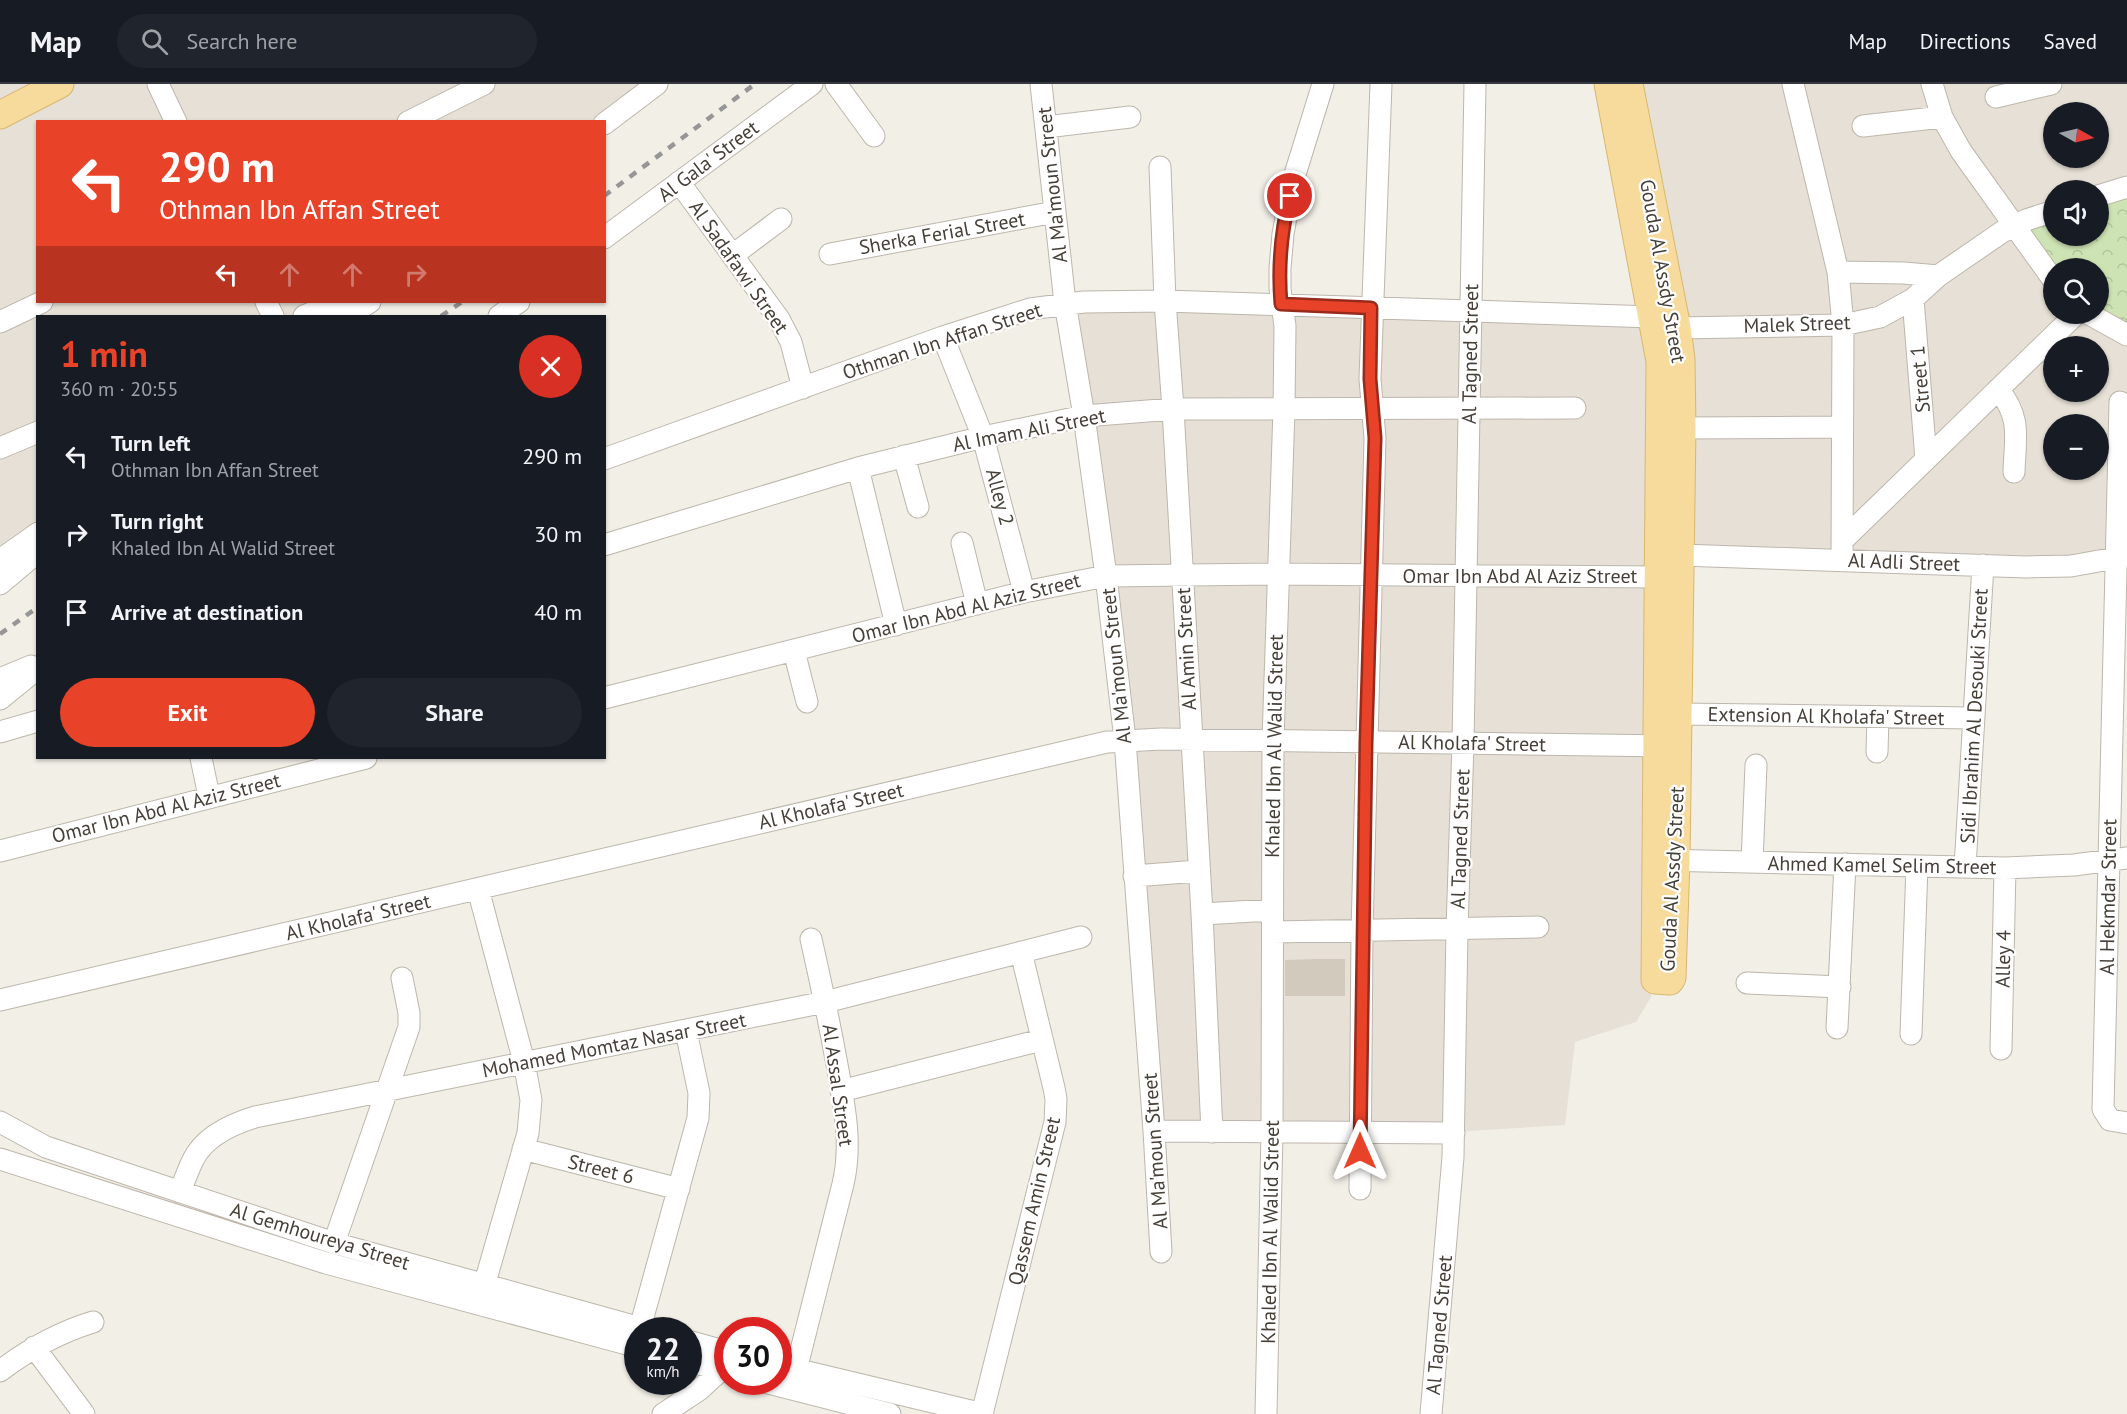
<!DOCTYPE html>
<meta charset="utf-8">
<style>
body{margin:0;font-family:"PT Sans",sans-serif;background:#20242c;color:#f1f3f6;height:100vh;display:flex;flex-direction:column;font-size:22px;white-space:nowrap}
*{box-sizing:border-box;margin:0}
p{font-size:20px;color:#9ea1a6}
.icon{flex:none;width:33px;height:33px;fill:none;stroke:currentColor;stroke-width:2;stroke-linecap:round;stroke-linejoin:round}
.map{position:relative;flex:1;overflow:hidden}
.panel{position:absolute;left:36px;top:231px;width:570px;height:444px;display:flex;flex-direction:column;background:#171b24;border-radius:0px;box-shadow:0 2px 4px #0004}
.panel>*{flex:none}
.guide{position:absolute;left:36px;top:36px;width:570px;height:183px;border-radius:0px;box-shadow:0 2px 4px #0004;background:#e84229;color:#fff;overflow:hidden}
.needle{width:39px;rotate:98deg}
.tools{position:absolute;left:2043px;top:18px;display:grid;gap:12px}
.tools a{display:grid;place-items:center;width:66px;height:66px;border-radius:50%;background:#171b24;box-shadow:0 2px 4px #0004;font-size:30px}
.speed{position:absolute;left:624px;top:1233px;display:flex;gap:12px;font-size:30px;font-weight:700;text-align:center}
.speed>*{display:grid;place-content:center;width:78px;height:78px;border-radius:50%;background:#171b24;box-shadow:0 2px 4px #0004;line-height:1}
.speed small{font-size:15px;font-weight:400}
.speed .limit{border:9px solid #d22;background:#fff;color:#111}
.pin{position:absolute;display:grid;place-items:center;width:51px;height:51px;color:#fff;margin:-26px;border:3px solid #fff;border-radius:50%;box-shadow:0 2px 6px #0007}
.me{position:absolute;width:66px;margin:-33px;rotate:0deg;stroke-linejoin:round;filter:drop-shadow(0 0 4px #0008)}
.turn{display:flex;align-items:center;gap:21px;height:126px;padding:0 24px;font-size:27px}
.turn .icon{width:78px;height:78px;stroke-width:2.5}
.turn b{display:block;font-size:42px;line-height:51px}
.lanes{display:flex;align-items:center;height:57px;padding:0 24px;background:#0003;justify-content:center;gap:30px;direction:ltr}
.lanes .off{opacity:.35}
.round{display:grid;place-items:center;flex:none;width:63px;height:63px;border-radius:32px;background:#20242c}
.summary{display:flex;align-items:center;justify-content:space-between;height:102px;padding:0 24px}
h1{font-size:36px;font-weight:700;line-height:45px;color:#e84229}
.primary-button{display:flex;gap:12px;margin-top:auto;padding:12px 24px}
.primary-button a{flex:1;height:69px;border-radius:36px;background:#e84229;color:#fff;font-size:24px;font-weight:700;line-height:69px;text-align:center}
.primary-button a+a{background:#20242c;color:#f1f3f6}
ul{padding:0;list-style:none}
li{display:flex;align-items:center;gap:18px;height:78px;padding:0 24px}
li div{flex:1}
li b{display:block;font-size:22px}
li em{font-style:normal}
header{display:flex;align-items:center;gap:36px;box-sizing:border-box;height:84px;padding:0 30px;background:#171b24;border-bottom:2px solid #363941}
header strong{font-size:28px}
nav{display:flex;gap:33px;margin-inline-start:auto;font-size:21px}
.search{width:420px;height:54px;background:#20242c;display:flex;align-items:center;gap:15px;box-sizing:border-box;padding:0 21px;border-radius:33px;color:#9ea1a6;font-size:22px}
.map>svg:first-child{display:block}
</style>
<header>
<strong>Map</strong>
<div class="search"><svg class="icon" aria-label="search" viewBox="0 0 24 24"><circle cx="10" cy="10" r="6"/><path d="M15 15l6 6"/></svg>Search here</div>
<nav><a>Map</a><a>Directions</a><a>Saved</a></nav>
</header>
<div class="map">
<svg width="2127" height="1330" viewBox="0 0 2127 1330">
<defs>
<pattern id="forest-crowns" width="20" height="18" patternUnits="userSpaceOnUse" patternTransform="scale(1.5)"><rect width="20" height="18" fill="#cee3b3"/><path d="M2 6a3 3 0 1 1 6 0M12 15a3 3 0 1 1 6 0" fill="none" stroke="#b2c49b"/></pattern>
</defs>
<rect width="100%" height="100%" fill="#f2efe7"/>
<path fill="#e6e0d6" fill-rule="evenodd" d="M0 0H57L0 29Z
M65 0H653L604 37 38 38V218H354L333 232H38L37 445 0 472V34Z
M1629 0H2127V471L2114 474 1682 471ZM2054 28H2098V74H2054ZM2054 106H2098V152H2054ZM2054 184H2098V230H2054ZM2054 262H2098V308H2054ZM2054 340H2098V386H2054Z
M1066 220 1652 233 1656 661 1651 913 1636 938 1575 958 1565 1041 1453 1048 1155 1047 1128 650Z"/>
<path fill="url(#forest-crowns)" d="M2127 104V248L2098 230V184H2054L2015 142 2053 129 2054 152H2098L2099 114Z"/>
<path fill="#d3cabe" d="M1316 875H1345V912H1285V876Z"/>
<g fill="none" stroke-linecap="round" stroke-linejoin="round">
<g stroke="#bdb6ab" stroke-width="23">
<path id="minor" d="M158 0 176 38
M836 0 874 52
M1041 0 1065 219 1084 332 1106 492 1125 656 1154 1047 1161 1168
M1793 0 1838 188 1843 241 1842 476
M1932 0 1942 33 1961 67 2054 197
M1996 13 2051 0
M408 38 484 0
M604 40 657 0
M1863 42 1942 33
M1046 43 1130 33
M1160 83 1165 217 1173 325 1202 830 1212 1048
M679 98 779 235 791 258 803 304
M2098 112 2127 103
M604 154 812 0
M830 170 1055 128
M733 171 781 135
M1838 188 1904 189 1938 192
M1913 215 1926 375
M266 218 273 232
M2089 230 2127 251
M304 232 326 223 345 218
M348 232 370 218
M499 232 519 218
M0 238 42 218
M1677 244 1843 241 1880 233 1913 215 1938 192 2002 148 2026 136 2054 127
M943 253 983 353 1024 508
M1998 305C2022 334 2015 354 2014 388
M2120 318 2103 1025 2110 1036 2127 1039
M1682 344 1842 343
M0 364 38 348
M904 372 918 423
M604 375 943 253 1030 225 1084 218 1165 217 1653 233
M858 384 896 541
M1842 457 2076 230
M962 459 977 520
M604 461 858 384 983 353 1084 332 1173 325 1575 324
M1681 471 2026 483 2071 482 2126 472
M0 476 38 449
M0 500 38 468
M794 567 807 618
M0 595 31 582
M604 614 1024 508 1106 492 1278 490 1658 493
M0 615 38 584
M1679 630 1974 634
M0 648 38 637
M1877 668 1878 633
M201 674 209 712
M0 767 366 674
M1660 776 2005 784 2074 781 2127 774
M1752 778 1756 681
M1965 783 1983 481
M1134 792 1198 787
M478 805 524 978 531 1016 528 1049 484 1202
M1202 830 1272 826
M1273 848 1538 843
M1747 899 1840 903
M0 916 1107 658 1161 655 1671 662
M1837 944 1845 780
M1911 950 1917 782
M2001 965 2005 784
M841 1007 1041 956
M0 1038 46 1063 334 1159 648 1246
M1154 1047 1454 1049
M523 1065 679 1105
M0 1075 326 1179 638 1263
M1360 1105 1362 847 1375 354 1370 295 1381 0
M180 1108C184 1097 188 1086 193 1076 204 1053 232 1040 255 1033L825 918 1081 853
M334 1159 409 943V929L402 894
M640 1244 698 1034 699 1009 686 947
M688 1257 728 1268
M34 1263 84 1330
M688 1277 728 1288
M778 1281 983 1330
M796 1286 843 1100C852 1062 845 1025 838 986 830 942 821 899 811 855
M0 1287C29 1265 57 1249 93 1238
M764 1298 890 1330
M663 1330 699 1306 721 1286 727 1268
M982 1330 1055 1038 1056 1015 1054 1004 1021 868
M1266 1330 1272 1048 1273 656 1284 325 1285 242 1280 205V184L1283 150 1292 100 1323 0
M1431 1330 1453 1073 1457 846 1463 659 1475 0"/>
</g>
<g stroke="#d9b76e" stroke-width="29">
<path id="major" d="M1608 0 1660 277 1655 896 1670 897 1672 894 1676 776 1682 344 1681 275 1677 244 1629 0
M0 31 60 0"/>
</g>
<use href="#minor" stroke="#fff" stroke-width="21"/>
<use href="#major" stroke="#f6db9d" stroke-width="27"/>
<path stroke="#969696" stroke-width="4.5" stroke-dasharray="8 8" stroke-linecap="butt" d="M604 112 755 0
M441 232 462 218
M0 550 38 523"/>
</g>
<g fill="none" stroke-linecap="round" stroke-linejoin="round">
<g stroke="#972b1b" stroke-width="15">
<path id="route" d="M1290 112C1281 147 1278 184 1281 220L1371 224 1370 295 1375 354 1366 658 1360 1067"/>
</g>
<use href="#route" stroke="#e84229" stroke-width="10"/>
</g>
<g text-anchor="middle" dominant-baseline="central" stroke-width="4.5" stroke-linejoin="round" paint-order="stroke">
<g font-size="20" fill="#453f37" stroke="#fff">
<text transform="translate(708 77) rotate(-37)">Al Gala' Street</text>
<text transform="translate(1052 101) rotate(-96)">Al Ma'moun Street</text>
<text transform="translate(942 149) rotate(-10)">Sherka Ferial Street</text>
<text transform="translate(739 183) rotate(55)">Al Sadafawi Street</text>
<text transform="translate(1663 187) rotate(80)">Gouda Al Assdy Street</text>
<text transform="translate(1797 240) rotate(-2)">Malek Street</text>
<text transform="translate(942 257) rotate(-18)">Othman Ibn Affan Street</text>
<text transform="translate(1470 270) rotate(-89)">Al Tagned Street</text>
<text transform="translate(1920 295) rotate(-95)">Street 1</text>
<text transform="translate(1029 346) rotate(-11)">Al Imam Ali Street</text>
<text transform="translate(1000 413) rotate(75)">Alley 2</text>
<text transform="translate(1904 478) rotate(2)">Al Adli Street</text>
<text x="1520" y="492">Omar Ibn Abd Al Aziz Street</text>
<text transform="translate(966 524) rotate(-14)">Omar Ibn Abd Al Aziz Street</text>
<text transform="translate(1186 565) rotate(-93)">Al Amin Street</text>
<text transform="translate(1116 582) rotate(-96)">Al Ma'moun Street</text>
<text transform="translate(1826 632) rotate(1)">Extension Al Kholafa' Street</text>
<text transform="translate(1974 632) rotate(-87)">Sidi Ibrahim Al Desouki Street</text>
<text transform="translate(1472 659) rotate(1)">Al Kholafa' Street</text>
<text transform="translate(1274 662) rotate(-89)">Khaled Ibn Al Walid Street</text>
<text transform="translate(831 722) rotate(-13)">Al Kholafa' Street</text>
<text transform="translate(166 724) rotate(-14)">Omar Ibn Abd Al Aziz Street</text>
<text transform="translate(1460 755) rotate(-88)">Al Tagned Street</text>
<text transform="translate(1882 781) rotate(1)">Ahmed Kamel Selim Street</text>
<text transform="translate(1672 795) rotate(-87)">Gouda Al Assdy Street</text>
<text transform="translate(2108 813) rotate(-89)">Al Hekmdar Street</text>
<text transform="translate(358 833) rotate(-13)">Al Kholafa' Street</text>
<text transform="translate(2003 875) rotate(-89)">Alley 4</text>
<text transform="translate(614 961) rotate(-11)">Mohamed Momtaz Nasar Street</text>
<text transform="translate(838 1001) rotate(82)">Al Assal Street</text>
<text transform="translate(1155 1067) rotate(-94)">Al Ma'moun Street</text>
<text transform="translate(601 1085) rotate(14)">Street 6</text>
<text transform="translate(1034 1117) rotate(-77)">Qassem Amin Street</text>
<text transform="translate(1270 1148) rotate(-89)">Khaled Ibn Al Walid Street</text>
<text transform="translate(320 1152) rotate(17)">Al Gemhoureya Street</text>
<text transform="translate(1439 1241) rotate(-85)">Al Tagned Street</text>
</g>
</g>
</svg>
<div class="tools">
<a><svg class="needle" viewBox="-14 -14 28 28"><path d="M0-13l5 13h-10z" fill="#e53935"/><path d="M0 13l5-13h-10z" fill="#9ea1a6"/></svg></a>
<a><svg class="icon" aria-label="sound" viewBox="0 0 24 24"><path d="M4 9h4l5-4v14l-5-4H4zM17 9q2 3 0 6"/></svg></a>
<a><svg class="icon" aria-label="search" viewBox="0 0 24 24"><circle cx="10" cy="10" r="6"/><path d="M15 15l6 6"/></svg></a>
<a>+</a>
<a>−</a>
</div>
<div class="speed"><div>22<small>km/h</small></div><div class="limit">30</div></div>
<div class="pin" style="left:1290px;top:112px;background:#d93025"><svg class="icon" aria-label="arrive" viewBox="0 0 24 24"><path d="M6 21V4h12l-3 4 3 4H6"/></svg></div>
<svg class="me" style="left:1360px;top:1067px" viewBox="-20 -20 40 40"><path d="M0-17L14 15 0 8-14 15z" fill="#e84229" stroke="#fff" stroke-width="4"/></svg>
<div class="guide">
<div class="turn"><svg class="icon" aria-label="left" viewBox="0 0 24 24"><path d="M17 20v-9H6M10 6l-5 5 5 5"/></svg><div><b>290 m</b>Othman Ibn Affan Street</div></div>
<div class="lanes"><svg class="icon" aria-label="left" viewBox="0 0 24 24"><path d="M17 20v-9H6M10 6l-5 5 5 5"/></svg><svg class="icon off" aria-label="ahead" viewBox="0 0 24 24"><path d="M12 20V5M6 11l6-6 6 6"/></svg><svg class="icon off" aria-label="ahead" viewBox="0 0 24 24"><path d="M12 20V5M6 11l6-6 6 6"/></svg><svg class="icon off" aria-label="right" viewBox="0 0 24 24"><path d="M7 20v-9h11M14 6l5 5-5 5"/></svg></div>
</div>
<section class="panel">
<div class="summary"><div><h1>1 min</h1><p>360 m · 20:55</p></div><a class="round" style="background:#d93025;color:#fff"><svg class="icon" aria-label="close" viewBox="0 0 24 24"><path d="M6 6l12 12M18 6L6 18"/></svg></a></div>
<ul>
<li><svg class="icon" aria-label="left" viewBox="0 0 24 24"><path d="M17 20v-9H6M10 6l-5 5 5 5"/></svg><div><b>Turn left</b><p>Othman Ibn Affan Street</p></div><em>290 m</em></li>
<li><svg class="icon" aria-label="right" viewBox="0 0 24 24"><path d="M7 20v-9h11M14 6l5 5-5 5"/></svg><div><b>Turn right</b><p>Khaled Ibn Al Walid Street</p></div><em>30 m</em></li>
<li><svg class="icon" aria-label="arrive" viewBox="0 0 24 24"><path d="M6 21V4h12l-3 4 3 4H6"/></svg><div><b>Arrive at destination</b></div><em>40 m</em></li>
</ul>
<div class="primary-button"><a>Exit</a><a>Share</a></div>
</section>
</div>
